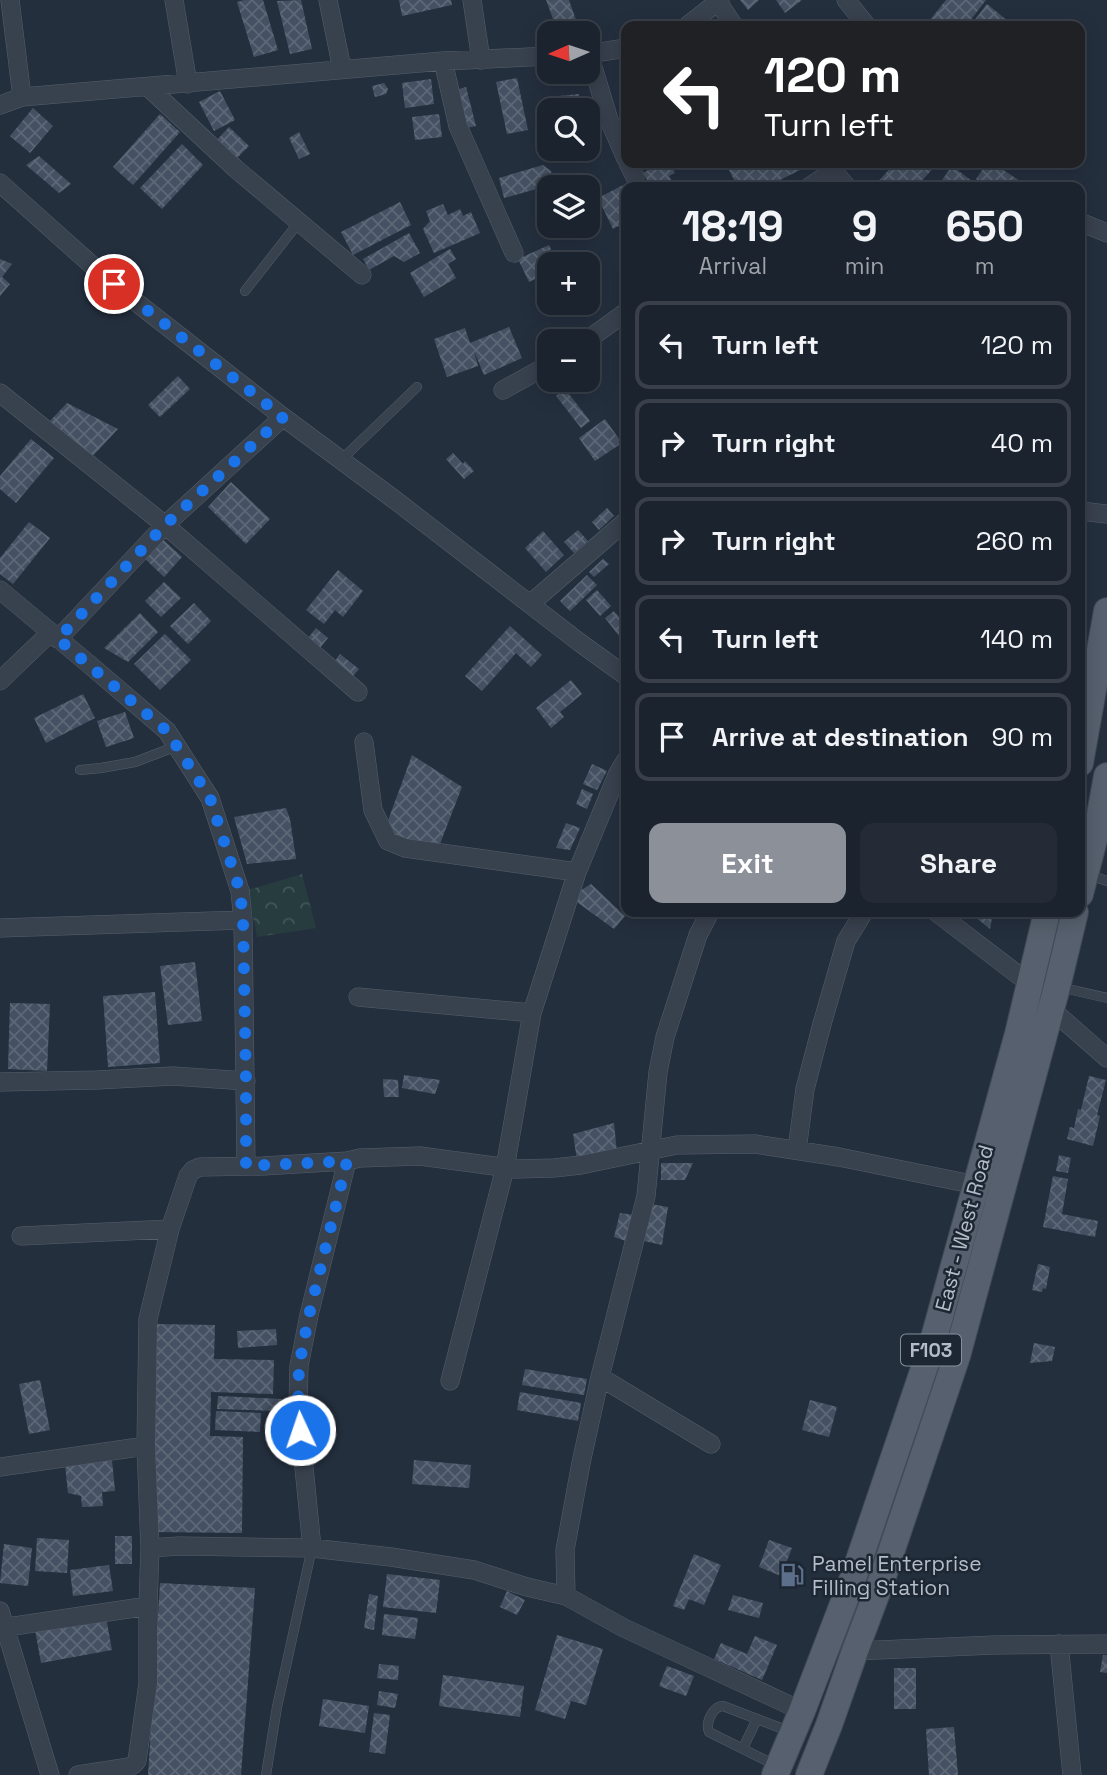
<!DOCTYPE html>
<meta charset="utf-8">
<style>
body{margin:0;font-family:"Space Grotesk",sans-serif;background:#242b36;color:#f1f3f6;height:100vh;display:flex;flex-direction:column;font-size:26px;white-space:nowrap}
*{box-sizing:border-box;margin:0}
p{font-size:23px;color:#a0a4aa}
.icon{flex:none;width:38px;height:38px;fill:none;stroke:currentColor;stroke-width:2;stroke-linecap:round;stroke-linejoin:round}
.map{position:relative;flex:1;overflow:hidden}
.drawer{position:absolute;left:621px;top:182px;width:464px;height:735px;display:flex;flex-direction:column;background:#1b232e;border-radius:14px;box-shadow:0 4px 18px #0003,0 0 0 2px #39404a}
.drawer>*{flex:none}
.hud{position:absolute;left:621px;top:21px;width:464px;height:147px;border-radius:14px;box-shadow:0 4px 18px #0003,0 0 0 2px #39404a;background:#202124;color:#fff;overflow:hidden}
.needle{width:46px;rotate:267deg}
.controls{position:absolute;left:537px;top:21px;display:grid;gap:14px}
.controls a{display:grid;place-items:center;width:63px;height:63px;border-radius:14px;background:#1b232e;box-shadow:0 4px 18px #0003,0 0 0 2px #39404a;font-size:35px}
.pin{position:absolute;display:grid;place-items:center;width:60px;height:60px;color:#fff;margin:-30px;border:4px solid #fff;border-radius:50%;box-shadow:0 2px 7px #0007}
.me{position:absolute;width:77px;margin:-38px;rotate:357deg;stroke-linejoin:round;filter:drop-shadow(0 0 5px #0008)}
.turn{display:flex;align-items:center;gap:24px;height:147px;padding:0 28px;font-size:32px}
.turn .icon{width:91px;height:91px;stroke-width:2.5}
.turn b{display:block;font-size:49px;line-height:60px}
.eta{display:flex;justify-content:space-evenly;align-items:center;height:119px;text-align:center}
.eta b{font-size:42px;font-weight:800;line-height:49px}
.primary-button{display:flex;gap:14px;margin-top:auto;padding:14px 28px}
.primary-button a{flex:1;height:80px;border-radius:14px;background:#8c9099;color:#fff;font-size:28px;font-weight:800;line-height:80px;text-align:center}
.primary-button a+a{background:#242b36;color:#f1f3f6}
ul{padding:0;list-style:none}
li{display:flex;align-items:center;gap:21px;height:88px;margin:0 14px 10px;padding:0 14px;border:4px solid #39404a;border-radius:14px}
li div{flex:1}
li b{display:block;font-size:26px}
li em{font-style:normal}
.map>svg:first-child{display:block}
</style>
<div class="map">
<svg width="1107" height="1775" viewBox="0 0 1107 1775">
<defs>
<pattern id="forest-crowns" width="20" height="18" patternUnits="userSpaceOnUse" patternTransform="scale(1.75)"><rect width="20" height="18" fill="#263c3f"/><path d="M2 6a3 3 0 1 1 6 0M12 15a3 3 0 1 1 6 0" fill="none" stroke="#435659"/></pattern>
<pattern id="building-cross-hatch" width="8" height="8" patternUnits="userSpaceOnUse" patternTransform="scale(1.75)"><rect width="8" height="8" fill="#455162"/><path d="M0 0l8 8M0 8l8-8" fill="none" stroke="#5d6877"/></pattern>
</defs>
<rect width="100%" height="100%" fill="#242f3e"/>
<path fill="url(#forest-crowns)" d="M302 874 316 928 257 937 248 890Z"/>
<path fill="url(#building-cross-hatch)" d="M244 0H263L278 50 254 57 237 2Z
M301 0 312 49 290 54 277 1Z
M399 0H451L452 5 402 16Z
M546 0H569L576 20 556 27Z
M740 0H759L748 10Z
M776 0H802L785 13Z
M946 0H986L966 26H925Z
M987 4 1014 26H970Z
M517 78 528 130 507 134 496 82Z
M431 79 434 104 405 108 402 83Z
M384 83 388 89 386 94 375 97 372 86Z
M466 87 476 126 462 129 452 91Z
M220 91 235 120 214 131 199 102Z
M579 94 580 110H550V130H547L544 101 549 97Z
M33 108 53 126 30 153 10 136Z
M160 114 180 132 133 185 113 167Z
M439 114 442 137 415 140 412 117Z
M229 127 249 146 234 161 214 143Z
M299 132 310 154 299 159 289 138Z
M535 136H550V144H535Z
M182 144 203 165 162 209 140 188Z
M39 156 71 184 59 193 26 165Z
M649 163H669L675 173 669 176 676 187H651L643 173 650 169 648 164Z
M725 163H799L802 169 766 187H738Z
M895 163H938L916 187H873Z
M987 163H993L1026 185 1025 187H988L976 179Z
M543 165 551 171 554 184 504 198 499 178Z
M952 166 980 187H937Z
M631 181 634 187H626V203L624 204 626 210V222L613 229 598 198Z
M400 202 411 225 353 255 341 232Z
M443 204 448 215 460 209 463 216 471 212 480 233 434 253 423 229 430 221 426 211Z
M409 233 420 253 404 262 394 256 369 270 363 259Z
M549 245 558 264H550V272L529 282 518 259Z
M450 249 456 259 448 264 456 278 424 297 410 273Z
M0 259 12 264 2 277 10 284 0 296Z
M509 327 522 358 484 375 474 351 478 366 447 377 434 339 465 328 470 343Z
M178 376 190 389 160 417 148 405Z
M565 389 590 421 581 428 556 396Z
M67 403 118 429 90 459 50 421Z
M605 419 622 443 595 461 579 438Z
M31 439 54 458 16 503 0 489V476Z
M453 453 463 464 465 461 474 471 464 479 446 459Z
M231 482 270 519 246 544 208 507Z
M607 508 614 516 599 530 592 522Z
M29 522 50 538 13 584 0 574V558Z
M578 530 588 541 574 553 564 542Z
M543 531 564 555 546 572 525 548Z
M159 536 182 557 164 577 141 555Z
M603 559 609 564 594 577 589 572Z
M338 570 363 591 343 617 335 610 324 624 306 610Z
M587 575 597 585 570 611 560 601Z
M164 582 181 598 161 617 145 601Z
M597 590 611 606 600 616 586 600Z
M194 603 211 621 188 644 170 626Z
M614 611 626 626V645L605 618Z
M140 613 158 632 128 662 104 648Z
M510 626 542 655 531 667 516 653 482 691 465 676Z
M316 628 328 638 320 648 308 638Z
M165 634 191 660 160 690 134 664Z
M340 654 359 669 353 676 335 661Z
M571 680 582 694 560 712 564 717 551 728 536 708Z
M83 694 95 718 46 743 34 718Z
M125 712 134 738 106 747 97 721Z
M412 755 462 787 438 849 382 837Z
M592 764 607 771 597 790 583 784Z
M582 789 593 794 587 809 576 804Z
M286 808 290 819 296 859 247 864 234 817Z
M566 823 580 828 570 850 556 848Z
M591 884 625 916 614 929 570 897Z
M969 912H993L990 929Z
M195 962 202 1021 168 1025 160 966Z
M155 992 160 1063 108 1067 103 996Z
M10 1003 50 1004 47 1071 8 1069Z
M404 1075 440 1080 435 1094 402 1088Z
M1089 1076 1106 1080 1097 1115 1100 1116 1093 1146 1067 1139 1070 1127 1074 1128 1078 1109 1081 1110Z
M383 1079 398 1080 399 1097H384Z
M614 1123 617 1153 577 1160 573 1134Z
M1059 1155 1071 1158 1068 1173 1056 1171Z
M661 1163H693L685 1180H661Z
M1053 1176 1068 1179 1062 1214 1098 1221 1095 1237 1043 1227Z
M650 1204 668 1207 662 1245 644 1241Z
M620 1213 634 1215 626 1241 614 1237Z
M1038 1264 1050 1267 1046 1289 1043 1288 1042 1292 1032 1290Z
M154 1324 215 1325 214 1359 274 1360 273 1394 211 1392 210 1436 243 1437 242 1533 151 1532Z
M276 1329 277 1345 238 1348 237 1331Z
M1034 1343 1055 1347 1052 1361 1030 1363Z
M525 1369 587 1379 584 1395 522 1385Z
M40 1380 50 1430 29 1434 19 1384Z
M520 1392 581 1403 578 1421 517 1410Z
M218 1396 283 1399 282 1411 217 1409Z
M810 1400 837 1407 829 1437 802 1430Z
M216 1411 261 1413 260 1432 215 1430Z
M112 1460 115 1491 102 1492 103 1506 82 1507 81 1496 68 1493 65 1465Z
M414 1460 471 1465 469 1488 412 1484Z
M115 1536H132V1564H115Z
M37 1538 69 1540 67 1573 35 1571Z
M769 1540 792 1548 781 1576 759 1567Z
M4 1544 32 1548 28 1586 0 1583Z
M694 1554 721 1565 704 1605 689 1599 684 1610 673 1606Z
M109 1565 113 1591 73 1596 70 1570Z
M387 1574 440 1580 436 1613 383 1607Z
M160 1583 255 1588 241 1775H148Z
M507 1591 525 1600 517 1615 500 1607Z
M369 1594 378 1596 374 1630 364 1628Z
M733 1595 763 1603 759 1618 728 1610Z
M384 1614 418 1618 415 1639 382 1635Z
M106 1617 112 1650 41 1663 35 1630Z
M557 1635 603 1649 586 1705 571 1701 565 1719 535 1710Z
M755 1636 777 1645 762 1680 714 1659 721 1643 747 1654Z
M1103 1655H1107V1673L1100 1672Z
M379 1664 399 1666 398 1680 377 1678Z
M667 1666 694 1676 686 1696 659 1686Z
M894 1668H916V1709H894Z
M443 1675 524 1686 520 1717 439 1706Z
M379 1691 398 1694 395 1708 377 1705Z
M323 1699 369 1706 365 1733 319 1726Z
M374 1713 390 1715 385 1754 369 1752Z
M954 1727 958 1775H929L926 1729Z"/>
<g fill="none" stroke-linecap="round" stroke-linejoin="round">
<g stroke="#565f6c" stroke-width="10">
<path id="lane" d="M245 291 299 222
M341 460 417 387
M80 770 101 768 135 762 177 746
M1089 875 1107 881
M1059 987 1107 998
M743 1748 757 1719
M775 1765 709 1732C705 1723 713 1706 723 1706L791 1732
M266 1775 277 1707 312 1548"/>
</g>
<g stroke="#565f6c" stroke-width="19">
<path id="street" d="M10 0 22 97
M174 0 188 84
M328 0 342 69
M472 0 481 60
M846 0 867 26
M718 2 734 26
M687 26 720 0
M588 54 626 48
M589 54 609 120 626 159
M443 61 458 126 514 253
M148 87 236 169 362 275
M0 105 22 97 443 61 550 56
M628 163 635 177
M827 163 847 187
M0 183 113 284 283 417 395 500 579 642 626 676
M809 187 833 171
M1080 222 1107 233
M586 341 626 312
M503 390 550 364
M0 393 165 525 358 692
M1080 511 1107 514
M0 590 90 665 167 731 210 798 240 891 243 920 246 1166
M530 604 626 521
M58 639 165 525 283 417
M0 681 51 632
M364 742 373 810 388 841 405 848 577 872
M936 912 1030 984
M0 928 243 920
M358 997 532 1013
M1051 1009 1107 1058
M0 1082 97 1080 173 1076 246 1081
M797 1150 805 1089 822 1024 846 941 864 912
M21 1236 170 1229
M600 1377 711 1444
M450 1381 505 1168 532 1013 577 872 618 773 626 760
M0 1467 146 1446
M150 1548 179 1546 312 1548 391 1557 474 1570 527 1587 566 1596 624 1628 802 1711
M312 1548 298 1407 299 1366 309 1315 347 1161
M566 1596 565 1550 581 1463 600 1377 646 1196 658 1072 665 1037 698 935 710 912
M0 1611 50 1775
M0 1628 148 1606
M1059 1644 1072 1775
M855 1651 994 1645 1107 1644
M78 1775 129 1767 134 1764 137 1761 148 1683V1606L150 1548 146 1446 148 1319 170 1229 188 1176 193 1170 200 1167 263 1166 347 1161 360 1158 420 1156 516 1169 554 1168 581 1165 677 1145 755 1144 839 1157 976 1185"/>
</g>
<g stroke="#414a57" stroke-width="28">
<path id="primary" d="M1080 763 1107 611
M1080 894 1099 820 1107 776
M775 1775 802 1711 853 1578 932 1345 1018 1034 1047 912
M809 1775 829 1725 855 1651 882 1579 957 1356 1057 987 1075 912"/>
</g>
<use href="#lane" stroke="#38414e" stroke-width="9"/>
<use href="#street" stroke="#38414e" stroke-width="18"/>
<use href="#primary" stroke="#56606e" stroke-width="26"/>
</g>
<g fill="none" stroke-linecap="round" stroke-linejoin="round">
<path stroke="#1a73e8" stroke-width="12" stroke-dasharray="0 21.6" d="M114 284 283 417 165 525 58 639 167 731 210 798 240 891 243 920 246 1081V1166L347 1161 309 1315 299 1366 298 1407 300 1430"/>
</g>
<defs>
<g id="fuel-bare" transform="scale(1.89)"><path d="M-5.5-6h7V0h2V4h1.3V-2.5L3-4.5l.8-.8L6-3V5H2.5V1h-1V6h-7ZM-4.2-4.7v3.2H.2V-4.7Z" fill="#5c6f8a" stroke="#1d2633" stroke-width="2.5" paint-order="stroke"/></g>
</defs>
<g fill-rule="evenodd">
<use href="#fuel-bare" x="792" y="1575"/>
</g>
<g text-anchor="middle" dominant-baseline="central" stroke-width="5" stroke-linejoin="round" paint-order="stroke">
<rect fill="#1d2633" stroke="#878f9c" stroke-width="2" x="901" y="1334.5" width="60" height="31" rx="5"/>
<g font-size="19" font-weight="bold" fill="#b4bcc9">
<text x="931" y="1350">F103</text>
</g>
<g font-size="21" fill="#b4bcc9" stroke="#1d2633">
<text transform="translate(964 1228) rotate(-75)">East - West Road</text>
</g>
<g font-size="21" fill="#b4bcc9" stroke="#1d2633" text-anchor="start">
<text x="812" y="1563">Pamel Enterprise<tspan x="812" dy="24">Filling Station</tspan></text>
</g>
</g>
</svg>
<div class="controls">
<a><svg class="needle" viewBox="-14 -14 28 28"><path d="M0-13l5 13h-10z" fill="#e53935"/><path d="M0 13l5-13h-10z" fill="#a0a4aa"/></svg></a>
<a><svg class="icon" aria-label="search" viewBox="0 0 24 24"><circle cx="10" cy="10" r="6"/><path d="M15 15l6 6"/></svg></a>
<a><svg class="icon" aria-label="layers" viewBox="0 0 24 24"><path d="M12 4l9 5-9 5-9-5zM3 14l9 5 9-5"/></svg></a>
<a>+</a>
<a>−</a>
</div>
<div class="pin" style="left:114px;top:284px;background:#d93025"><svg class="icon" aria-label="arrive" viewBox="0 0 24 24"><path d="M6 21V4h12l-3 4 3 4H6"/></svg></div>
<svg class="me" style="left:300px;top:1430px" viewBox="-20 -20 40 40"><circle r="17" fill="#1a73e8" stroke="#fff" stroke-width="3"/><path d="M0-11L8 9 0 5-8 9z" fill="#fff"/></svg>
<div class="hud">
<div class="turn"><svg class="icon" aria-label="left" viewBox="0 0 24 24"><path d="M17 20v-9H6M10 6l-5 5 5 5"/></svg><div><b>120 m</b>Turn left</div></div>
</div>
<section class="drawer">
<div class="eta">
<div><b>18:19</b><p>Arrival</p></div>
<div><b>9</b><p>min</p></div>
<div><b>650</b><p>m</p></div>
</div>
<ul>
<li><svg class="icon" aria-label="left" viewBox="0 0 24 24"><path d="M17 20v-9H6M10 6l-5 5 5 5"/></svg><div><b>Turn left</b></div><em>120 m</em></li>
<li><svg class="icon" aria-label="right" viewBox="0 0 24 24"><path d="M7 20v-9h11M14 6l5 5-5 5"/></svg><div><b>Turn right</b></div><em>40 m</em></li>
<li><svg class="icon" aria-label="right" viewBox="0 0 24 24"><path d="M7 20v-9h11M14 6l5 5-5 5"/></svg><div><b>Turn right</b></div><em>260 m</em></li>
<li><svg class="icon" aria-label="left" viewBox="0 0 24 24"><path d="M17 20v-9H6M10 6l-5 5 5 5"/></svg><div><b>Turn left</b></div><em>140 m</em></li>
<li><svg class="icon" aria-label="arrive" viewBox="0 0 24 24"><path d="M6 21V4h12l-3 4 3 4H6"/></svg><div><b>Arrive at destination</b></div><em>90 m</em></li>
</ul>
<div class="primary-button"><a>Exit</a><a>Share</a></div>
</section>
</div>
